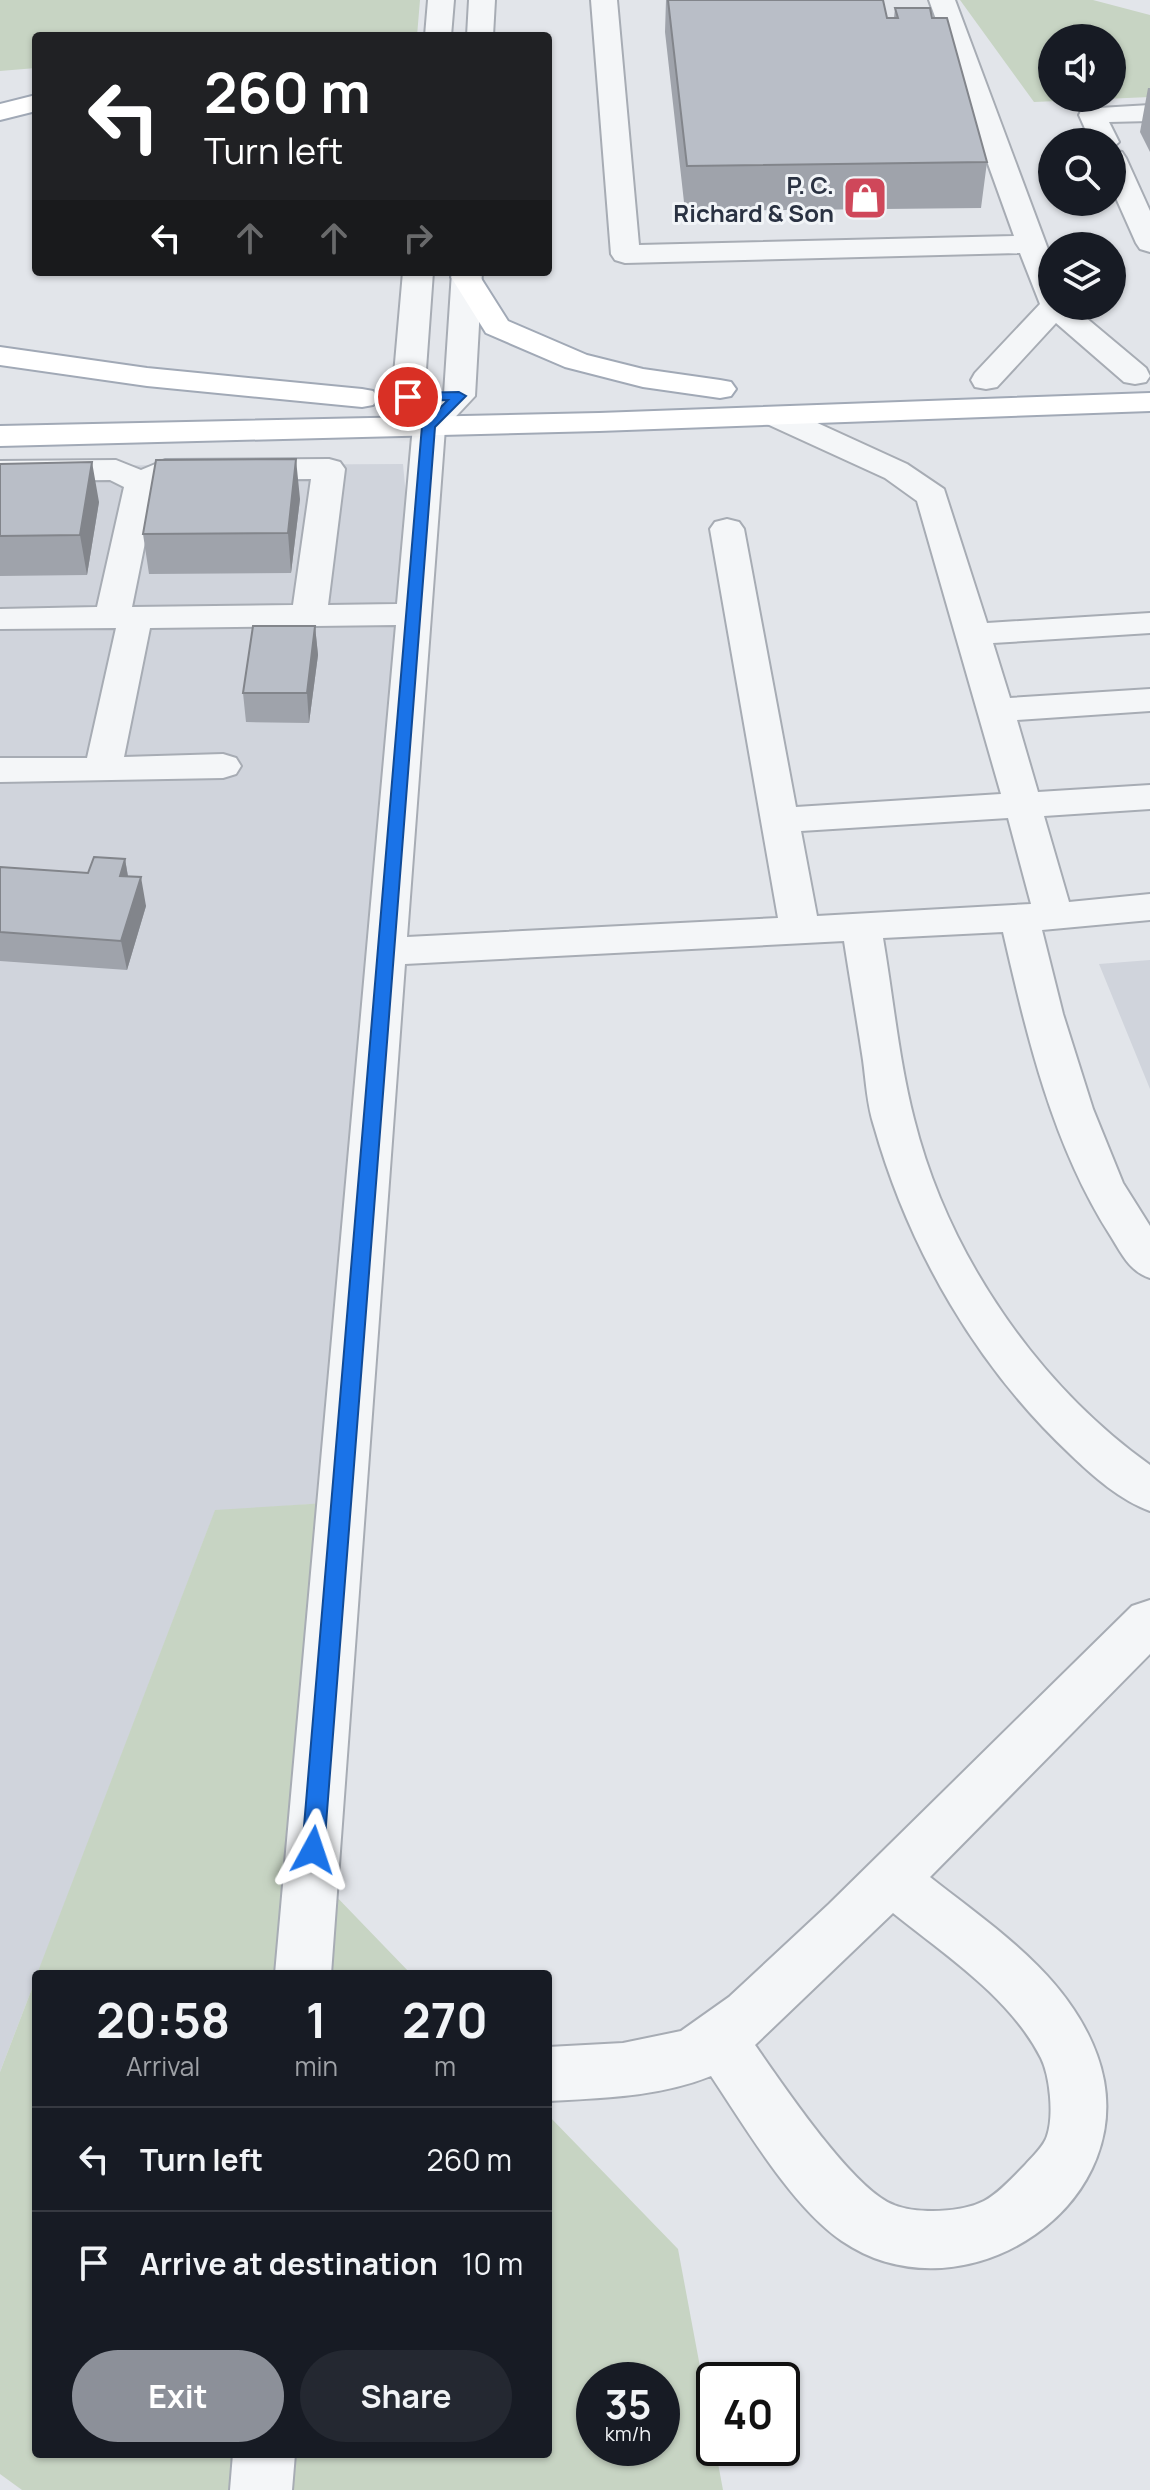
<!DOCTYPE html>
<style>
body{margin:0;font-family:Manrope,sans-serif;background:#242831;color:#f1f3f6;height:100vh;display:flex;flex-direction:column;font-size:30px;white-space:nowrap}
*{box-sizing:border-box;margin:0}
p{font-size:26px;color:#9ea1a6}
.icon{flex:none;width:44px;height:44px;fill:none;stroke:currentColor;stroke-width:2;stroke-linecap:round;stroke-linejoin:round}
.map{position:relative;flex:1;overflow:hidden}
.sheet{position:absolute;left:32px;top:1970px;width:520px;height:488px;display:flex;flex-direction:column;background:#171b24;border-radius:8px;box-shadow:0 2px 6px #0004}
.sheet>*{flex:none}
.top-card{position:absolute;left:32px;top:32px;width:520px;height:244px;border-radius:8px;box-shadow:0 2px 6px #0004;background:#202124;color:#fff;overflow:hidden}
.tools{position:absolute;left:1038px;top:24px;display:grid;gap:16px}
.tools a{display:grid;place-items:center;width:88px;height:88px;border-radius:50%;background:#171b24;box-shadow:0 2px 6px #0004;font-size:40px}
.speed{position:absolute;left:576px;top:2362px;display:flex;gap:16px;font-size:40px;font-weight:700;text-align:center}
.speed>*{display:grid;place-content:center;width:104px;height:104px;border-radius:50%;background:#171b24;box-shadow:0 2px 6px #0004;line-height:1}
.speed small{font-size:20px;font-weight:400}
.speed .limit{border:4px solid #111;border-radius:12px;background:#fff;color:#111}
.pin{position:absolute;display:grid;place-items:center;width:68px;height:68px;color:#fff;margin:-34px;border:4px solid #fff;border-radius:50%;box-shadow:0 2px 8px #0007}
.me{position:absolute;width:88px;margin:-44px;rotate:5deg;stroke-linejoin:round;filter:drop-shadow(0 0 6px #0008)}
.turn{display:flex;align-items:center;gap:28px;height:168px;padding:0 40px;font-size:36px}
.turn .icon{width:104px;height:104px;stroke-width:2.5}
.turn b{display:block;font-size:56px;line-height:68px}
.lanes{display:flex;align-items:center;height:76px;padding:0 40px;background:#0003;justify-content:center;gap:40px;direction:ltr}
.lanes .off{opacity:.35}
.eta{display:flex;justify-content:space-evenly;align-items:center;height:136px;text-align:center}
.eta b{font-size:48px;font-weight:700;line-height:56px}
.button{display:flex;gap:16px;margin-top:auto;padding:16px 40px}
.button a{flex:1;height:92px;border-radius:48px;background:#8c9099;color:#fff;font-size:32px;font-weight:700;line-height:92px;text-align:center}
.button a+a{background:#242831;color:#f1f3f6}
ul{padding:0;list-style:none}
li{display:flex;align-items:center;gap:24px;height:104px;padding:0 40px;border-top:2px solid #363941}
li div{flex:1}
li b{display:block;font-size:30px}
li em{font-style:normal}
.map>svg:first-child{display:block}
</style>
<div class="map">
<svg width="1150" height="2490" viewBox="0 0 1150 2490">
<rect width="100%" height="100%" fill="#e2e5ea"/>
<path fill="#d0d4dc" d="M403 464 420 650 342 1502 215 1511 0 2072V466Z
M1150 960V1089L1099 964Z"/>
<path fill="#c7d4c3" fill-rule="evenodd" d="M0 0H420L417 36H36V68L0 71Z
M960 0H1093L1150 15V97L1034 102ZM1052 38H1112V98H1052Z
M342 1502 303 1862 411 1974H37L215 1510Z
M36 1978V2454H548V2115L678 2249 723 2490H22L0 2474V2072ZM594 2380H662V2448H594Z"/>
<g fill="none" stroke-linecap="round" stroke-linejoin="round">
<g stroke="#a7acb4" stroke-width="4">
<path id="minor" d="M428 0H454L451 36H425Z
M469 0H495L493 36H467Z
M591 0H617L639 245 1014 236 929 0H955L1052 260V306H1072L1146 368 1150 376 1146 382 1135 384 1124 382 1056 323 997 387 986 389 975 387 971 380 975 373 1040 304 1020 253 625 263 615 260 611 254Z
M1150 105V121L1109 122 1119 142 1112 148V142H1091L1079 115 1082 109Z
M1112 150 1122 152 1126 158 1150 211V252L1140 249 1136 243 1112 189Z
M403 272H433L424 397 431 406 444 394 452 272H482L475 396 445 428 407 937 778 918 710 529 715 522 727 519 739 522 744 529 796 807 1001 794 917 501 885 478 767 424 762 417 767 410 778 408 789 410 907 464 944 489 987 623 1150 613V633L993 643 1010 698 1150 689V711L1017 720 1038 792 1150 785V809L1044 816 1069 902 1150 894V920L1042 930 1063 1014 1093 1109 1123 1183 1150 1226V1278C1129 1271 1122 1254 1110 1235 1052 1144 1027 1036 1003 932L883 938C893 997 899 1061 914 1119 948 1255 1037 1384 1150 1465V1511C1120 1500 1094 1477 1071 1455 977 1367 909 1250 874 1126 867 1105 866 1082 863 1060 857 1020 850 980 844 941L405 964 331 1974H275L396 625 150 628 124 757 223 754 236 758 241 766 236 774 223 778 0 782V758H87L116 628 0 629V609L97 607 124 487 110 480 0 481V461L116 460 141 470 165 460 329 459 340 462 345 469 328 605 397 604 413 426 392 397ZM311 479 293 605 132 607 156 488 171 480ZM1008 818 1031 904 817 916 801 831Z
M1150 1600V1654L930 1877C993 1927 1068 1975 1097 2055 1150 2201 965 2325 842 2241 792 2207 745 2127 711 2076 659 2097 603 2098 548 2101V2047L623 2043 681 2031 729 1997 829 1904 1132 1606ZM893 1913C945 1955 1010 1997 1041 2058 1050 2076 1054 2116 1047 2136 1044 2146 1032 2157 1025 2165 1013 2177 999 2193 984 2201 961 2213 917 2214 894 2205 853 2190 781 2082 755 2045Z
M233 2454H295L292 2490H230Z"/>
</g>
<g stroke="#a1a9b6" stroke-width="4">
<path id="major" d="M36 95V111L0 120V104Z
M455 272H477L508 321 587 355 643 369 720 380 731 382 736 389 731 396 720 398 643 387 565 367 486 333 451 277Z
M0 347 147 368 362 389 373 391 378 398 373 405 362 407 147 386 0 365Z
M1150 393V411L599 431 0 446V426L599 413Z"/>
</g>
<use href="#minor" fill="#f4f6f8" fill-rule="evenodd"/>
<use href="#major" fill="#fff" fill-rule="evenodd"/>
</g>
<path fill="#9fa3ab" d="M666 0H883L887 18H894L895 8 932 18 987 162 981 208 685 211 665 32Z
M1148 88H1150V152L1140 132Z
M0 464 99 502 87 575 0 576Z
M300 499 291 573 149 574 143 534Z
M315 626 318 655 309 723 246 722 243 693Z
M125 859 128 876 146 906 127 970 0 961V867L88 873Z"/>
<path fill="#82858b" d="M296 459 300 499 291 573 288 533Z
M92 462 99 502 87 575 80 535Z
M315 626 318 655 309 723 307 693Z
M125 859 130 889 120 876Z
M141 877 146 906 127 970 121 941Z"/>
<path fill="#b9bec7" stroke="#82858b" stroke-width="2" d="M668 0H883L887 18H898L895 8H930L932 18H947L987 162 687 166Z
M296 459 288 533 143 534 156 460Z
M92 462 80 535 0 536V464Z
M253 626H315L307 693H243Z
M94 857 125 859 120 876 141 877 121 941 0 932V867L88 873Z"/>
<path fill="#1a73e8" stroke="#114b97" stroke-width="2" d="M459 392 466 396 435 427 324 1850 321 1857 313 1860 305 1857 302 1850 422 426 448 400 408 401 401 397 408 393Z"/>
<defs>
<g id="shop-square" transform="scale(2.3)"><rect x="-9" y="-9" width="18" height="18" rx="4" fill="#cf475a" stroke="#f1f4f7"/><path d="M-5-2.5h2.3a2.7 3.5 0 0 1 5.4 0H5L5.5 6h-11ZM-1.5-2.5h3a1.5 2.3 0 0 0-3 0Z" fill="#fff"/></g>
</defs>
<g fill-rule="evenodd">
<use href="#shop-square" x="865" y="198"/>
</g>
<g text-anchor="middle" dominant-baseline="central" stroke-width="6" stroke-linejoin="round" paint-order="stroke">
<g font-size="24" font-weight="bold" fill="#2a3242" stroke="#f1f4f7" text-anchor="end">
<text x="834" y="184">P. C.<tspan x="834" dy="28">Richard &amp; Son</tspan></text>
</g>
</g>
</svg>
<div class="tools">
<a><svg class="icon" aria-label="sound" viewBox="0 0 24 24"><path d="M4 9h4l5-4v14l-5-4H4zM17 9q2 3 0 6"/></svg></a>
<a><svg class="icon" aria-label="search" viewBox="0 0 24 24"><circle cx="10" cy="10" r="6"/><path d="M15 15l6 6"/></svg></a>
<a><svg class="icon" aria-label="layers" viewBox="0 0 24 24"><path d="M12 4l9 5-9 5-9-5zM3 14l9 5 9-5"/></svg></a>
</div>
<div class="speed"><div>35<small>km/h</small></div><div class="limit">40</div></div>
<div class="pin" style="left:408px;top:397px;background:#d93025"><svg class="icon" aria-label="arrive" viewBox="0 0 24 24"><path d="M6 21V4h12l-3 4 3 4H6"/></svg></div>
<svg class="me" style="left:313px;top:1850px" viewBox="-20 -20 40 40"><path d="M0-17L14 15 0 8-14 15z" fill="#1a73e8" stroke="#fff" stroke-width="4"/></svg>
<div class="top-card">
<div class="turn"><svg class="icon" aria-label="left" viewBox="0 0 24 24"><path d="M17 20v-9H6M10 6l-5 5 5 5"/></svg><div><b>260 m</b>Turn left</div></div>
<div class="lanes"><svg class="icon" aria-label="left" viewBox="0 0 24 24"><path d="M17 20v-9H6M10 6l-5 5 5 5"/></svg><svg class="icon off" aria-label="ahead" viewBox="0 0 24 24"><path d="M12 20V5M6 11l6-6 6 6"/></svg><svg class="icon off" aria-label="ahead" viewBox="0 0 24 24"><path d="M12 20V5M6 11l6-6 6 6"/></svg><svg class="icon off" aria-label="right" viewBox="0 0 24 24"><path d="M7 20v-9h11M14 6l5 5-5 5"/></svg></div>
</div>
<section class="sheet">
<div class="eta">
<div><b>20:58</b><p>Arrival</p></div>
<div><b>1</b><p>min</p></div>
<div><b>270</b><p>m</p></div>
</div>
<ul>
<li><svg class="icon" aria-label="left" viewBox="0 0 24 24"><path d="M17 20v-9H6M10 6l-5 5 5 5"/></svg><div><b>Turn left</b></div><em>260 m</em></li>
<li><svg class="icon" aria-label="arrive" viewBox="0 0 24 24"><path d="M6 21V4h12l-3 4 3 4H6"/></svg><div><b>Arrive at destination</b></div><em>10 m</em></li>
</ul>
<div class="button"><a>Exit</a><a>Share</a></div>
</section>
</div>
